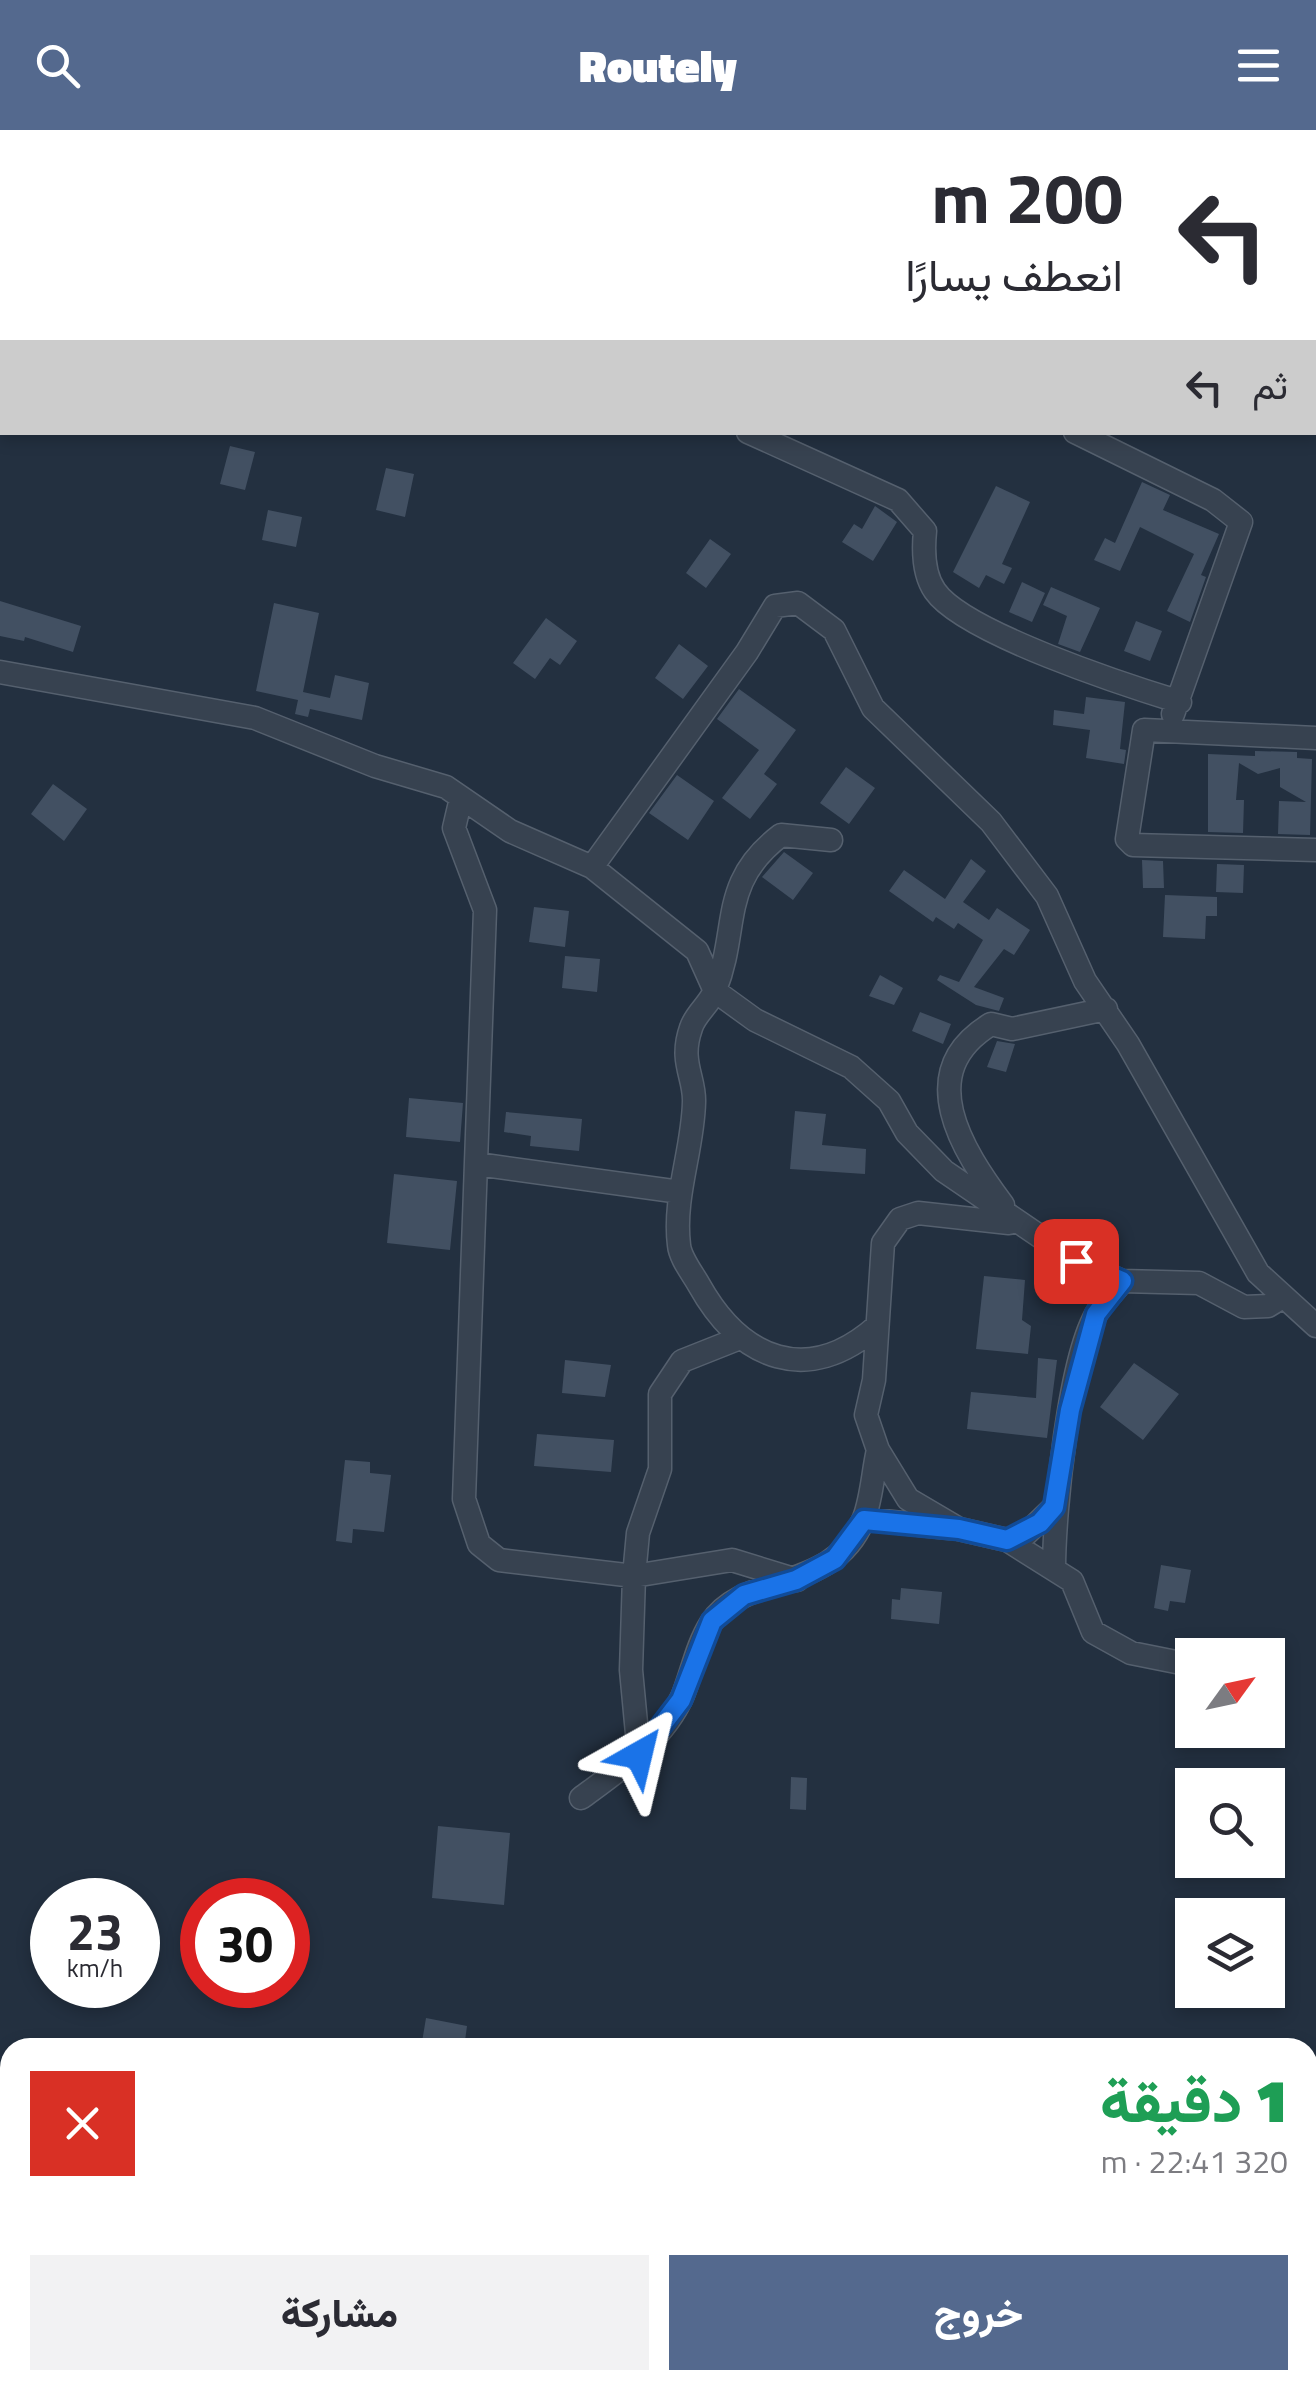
<!DOCTYPE html>
<html lang="ar">
<meta charset="utf-8">
<style>
body{margin:0;font-family:"Titillium Web",Vazirmatn,sans-serif;background:#f2f2f3;color:#2b2b33;direction:rtl;height:100vh;display:flex;flex-direction:column;font-size:38px;white-space:nowrap}
*{box-sizing:border-box;margin:0}
p{font-size:32px;color:#7c7c81}
.icon{flex:none;width:55px;height:55px;fill:none;stroke:currentColor;stroke-width:2;stroke-linecap:round;stroke-linejoin:round}
.map{position:relative;flex:1;overflow:hidden;direction:ltr}
.side{position:absolute;left:0px;top:1908px;width:1318px;height:352px;display:flex;flex-direction:column;background:#fff;border-radius:30px 30px 0 0;box-shadow:0 5px 15px #0003;direction:rtl}
.side>*{flex:none}
.guide{position:absolute;left:0px;top:0px;width:1318px;height:305px;box-shadow:0 5px 15px #0003;direction:rtl;background:#fff;color:#2b2b33;overflow:hidden}
.needle{width:65px;rotate:57deg}
.buttons{position:absolute;left:1175px;top:1508px;display:grid;gap:20px}
.buttons a{display:grid;place-items:center;width:110px;height:110px;border-radius:0px;background:#fff;box-shadow:0 5px 15px #0003;font-size:50px}
.speed{position:absolute;left:30px;top:1748px;display:flex;gap:20px;font-size:50px;font-weight:700;text-align:center}
.speed>*{display:grid;place-content:center;width:130px;height:130px;border-radius:50%;background:#fff;box-shadow:0 5px 15px #0003;line-height:1}
.speed small{font-size:25px;font-weight:400}
.speed .limit{border:15px solid #d22;background:#fff;color:#111}
.pin{position:absolute;display:grid;place-items:center;width:85px;height:85px;color:#fff;margin:-42px;border-radius:20px;box-shadow:0 5px 15px #0006}
.me{position:absolute;width:110px;margin:-55px;rotate:37deg;stroke-linejoin:round;filter:drop-shadow(0 0 8px #0008)}
.turn{display:flex;align-items:center;gap:35px;height:210px;padding:0 30px;font-size:45px}
.turn .icon{width:130px;height:130px;stroke-width:2.5}
.turn b{display:block;font-size:70px;line-height:85px}
.then{display:flex;align-items:center;height:95px;padding:0 30px;background:#0003;gap:20px;font-size:38px}
.round{display:grid;place-items:center;flex:none;width:105px;height:105px;border-radius:0px;background:#f2f2f3}
.headline{display:flex;align-items:center;justify-content:space-between;height:170px;padding:0 30px}
h1{font-size:60px;font-weight:800;line-height:75px;color:#1e9e55}
.cta{display:flex;gap:20px;margin-top:auto;padding:20px 30px}
.cta a{flex:1;height:115px;border-radius:0px;background:#54698e;color:#fff;font-size:40px;font-weight:800;line-height:115px;text-align:center}
.cta a+a{background:#f2f2f3;color:#2b2b33}
header{display:flex;justify-content:space-between;align-items:center;height:130px;padding:0 30px;background:#54698e;color:#fff;font-size:45px;font-weight:800}
.map>svg:first-child{display:block}
</style>
<header><svg class="icon" aria-label="menu" viewBox="0 0 24 24"><path d="M4 6h16M4 12h16M4 18h16"/></svg>Routely<svg class="icon" aria-label="search" viewBox="0 0 24 24"><circle cx="10" cy="10" r="6"/><path d="M15 15l6 6"/></svg></header>
<div class="map">
<svg width="1316" height="2259" viewBox="0 0 1316 2259">
<rect width="100%" height="100%" fill="#233040"/>
<path fill="#425062" d="M230 316 255 322 245 360 220 354Z
M386 338 414 344 405 387 376 380Z
M1142 352 1170 365 1163 380 1219 404 1201 445 1206 447 1190 492 1167 481 1194 424 1140 397 1120 441 1094 430 1105 408 1115 413Z
M996 356 1030 372 1002 434 1012 438 1004 454 986 445 979 458 953 442Z
M875 376 897 392 873 431 842 412 854 394 862 399Z
M268 380 302 387 296 417 262 410Z
M710 409 731 424 706 458 686 443Z
M1022 452 1045 463 1032 492 1009 482Z
M1051 457 1100 478 1080 522 1058 514 1067 486 1043 475Z
M0 471 81 496 73 522 25 507 24 511 0 506Z
M274 473 319 483 303 562 330 568 335 545 369 553 362 590 310 579 308 587 295 584 298 570 256 561Z
M546 488 577 511 560 535 550 528 535 549 513 533Z
M1136 491 1162 501 1150 531 1124 521Z
M679 514 708 536 683 569 655 548Z
M739 559 796 600 764 644 777 654 750 689 722 668 759 620 717 589Z
M1086 567 1125 572 1120 619 1126 620 1124 634 1086 628 1090 600 1053 595 1054 580 1084 584Z
M1255 621 1297 622V628L1312 629 1310 705 1278 704 1279 671 1306 672 1280 657V638L1258 644 1239 633 1236 670H1244L1243 703 1208 702V624L1255 626Z
M846 637 875 658 849 694 820 673Z
M677 645 714 671 688 710 649 683Z
M53 654 87 679 64 711 31 684Z
M784 722 813 743 793 770 762 747Z
M971 729 986 741 963 772 989 790 997 778 1030 800 1014 825 1004 819 974 857 1004 868 999 881 976 875 937 850 940 845 959 852 983 810 958 793 954 799 936 787 933 792 889 761 904 740 945 769Z
M1142 730 1163 731 1164 758H1143Z
M1217 734 1244 735 1243 763 1216 762Z
M1165 765 1217 767V786H1206L1205 809 1163 807Z
M534 777 569 781 565 817 529 812Z
M565 826 600 829 597 862 562 858Z
M880 845 903 858 894 875 869 866Z
M920 882 951 894 943 914 912 901Z
M997 911 1015 914 1006 942 987 937Z
M409 968 463 973 460 1012 406 1007Z
M795 981 826 984 822 1015 866 1019 865 1044 790 1039Z
M506 982 582 989 579 1021 530 1016 531 1006 504 1002Z
M394 1044 457 1051 450 1120 387 1113Z
M984 1146 1025 1150 1022 1190 1031 1196 1028 1224 976 1219Z
M1038 1228 1057 1230 1047 1308 967 1299 971 1262 1036 1268Z
M565 1230 611 1235 605 1267 562 1263Z
M1134 1233 1179 1264 1143 1310 1100 1277Z
M537 1304 614 1310 611 1342 534 1336Z
M345 1330 370 1332V1343L391 1345 384 1402 353 1399 352 1413 336 1411Z
M1161 1435 1191 1440 1185 1473 1170 1471 1168 1481 1154 1478Z
M901 1458 942 1462 939 1494 891 1489 892 1469 900 1470Z
M791 1647 807 1648 806 1680 790 1679Z
M438 1696 510 1703 504 1775 432 1768Z
M426 1888 467 1896 464 1918H421Z"/>
<g fill="none" stroke-linecap="round" stroke-linejoin="round">
<g stroke="#55606e" stroke-width="25">
<path id="minor" d="M976 0 981 2
M710 2 711 0
M1315 27 1316 23
M1315 256H1316
M748 302 898 370 925 401C923 421 923 444 935 461 964 503 1128 556 1180 572
M1075 302 1213 370 1241 392 1173 584
M0 542 255 588 375 636 446 657 510 701 592 737 697 821 715 861 755 890 851 937 889 971 907 1003 944 1041 1076 1131 1122 1151 1199 1153 1244 1177 1268 1176 1281 1168
M1316 608 1144 600 1127 709 1133 715 1316 720
M461 668 454 698 485 780 464 1369 479 1414 499 1430 634 1446 732 1430 797 1450
M831 710 781 705C718 753 740 798 715 860 710 874 695 884 691 898 679 932 695 947 694 972 693 1020 673 1067 679 1115 680 1128 693 1144 699 1155 741 1230 808 1257 877 1196
M592 737 747 522 775 476 798 473 834 500 873 578 991 692 1047 766 1085 851 1128 914 1258 1143 1316 1196
M477 1034 680 1062
M1003 1075C962 1020 912 942 991 894L1012 899 1106 879
M1009 1093 918 1083 900 1089 883 1113 874 1250 866 1285 878 1320 908 1369 959 1399 1007 1410 1072 1451 1093 1502 1131 1523 1186 1534
M864 1389 950 1398
M1007 1410 1026 1404 1054 1377
M1054 1439C1054 1383 1069 1226 1098 1181 1105 1170 1115 1161 1122 1151
M639 1625 631 1540 634 1446 638 1403 660 1339V1264L682 1231 740 1208
M581 1668C619 1640 664 1610 683 1565 692 1542 697 1515 711 1493 744 1441 834 1465 864 1388 872 1367 873 1341 878 1320
M1308 2180 1316 2181
M565 2250V2259
M365 2259 370 2250
M907 2259 915 2250"/>
</g>
<use href="#minor" stroke="#374250" stroke-width="22"/>
</g>
<g fill="none" stroke-linecap="round" stroke-linejoin="round">
<g stroke="#114b97" stroke-width="25">
<path id="route" d="M639 1625 681 1570 712 1491 744 1465 796 1450 835 1429 864 1390 959 1399 1007 1410 1040 1393 1054 1377 1070 1280 1096 1184 1122 1151 1076 1131"/>
</g>
<use href="#route" stroke="#1a73e8" stroke-width="18"/>
</g>
</svg>
<div class="buttons">
<a><svg class="needle" viewBox="-14 -14 28 28"><path d="M0-13l5 13h-10z" fill="#e53935"/><path d="M0 13l5-13h-10z" fill="#7c7c81"/></svg></a>
<a><svg class="icon" aria-label="search" viewBox="0 0 24 24"><circle cx="10" cy="10" r="6"/><path d="M15 15l6 6"/></svg></a>
<a><svg class="icon" aria-label="layers" viewBox="0 0 24 24"><path d="M12 4l9 5-9 5-9-5zM3 14l9 5 9-5"/></svg></a>
</div>
<div class="speed"><div>23<small>km/h</small></div><div class="limit">30</div></div>
<div class="pin" style="left:1076px;top:1131px;background:#d93025"><svg class="icon" aria-label="arrive" viewBox="0 0 24 24"><path d="M6 21V4h12l-3 4 3 4H6"/></svg></div>
<svg class="me" style="left:639px;top:1625px" viewBox="-20 -20 40 40"><path d="M0-17L14 15 0 8-14 15z" fill="#1a73e8" stroke="#fff" stroke-width="4"/></svg>
<div class="guide">
<div class="turn"><svg class="icon" aria-label="left" viewBox="0 0 24 24"><path d="M17 20v-9H6M10 6l-5 5 5 5"/></svg><div><b>200 m</b>انعطف يسارًا</div></div>
<div class="then">ثم<svg class="icon" aria-label="left" viewBox="0 0 24 24"><path d="M17 20v-9H6M10 6l-5 5 5 5"/></svg></div>
</div>
<section class="side">
<div class="headline"><div><h1>1 دقيقة</h1><p>320 m · 22:41</p></div><a class="round" style="background:#d93025;color:#fff"><svg class="icon" aria-label="close" viewBox="0 0 24 24"><path d="M6 6l12 12M18 6L6 18"/></svg></a></div>
<div class="cta"><a>خروج</a><a>مشاركة</a></div>
</section>
</div>
